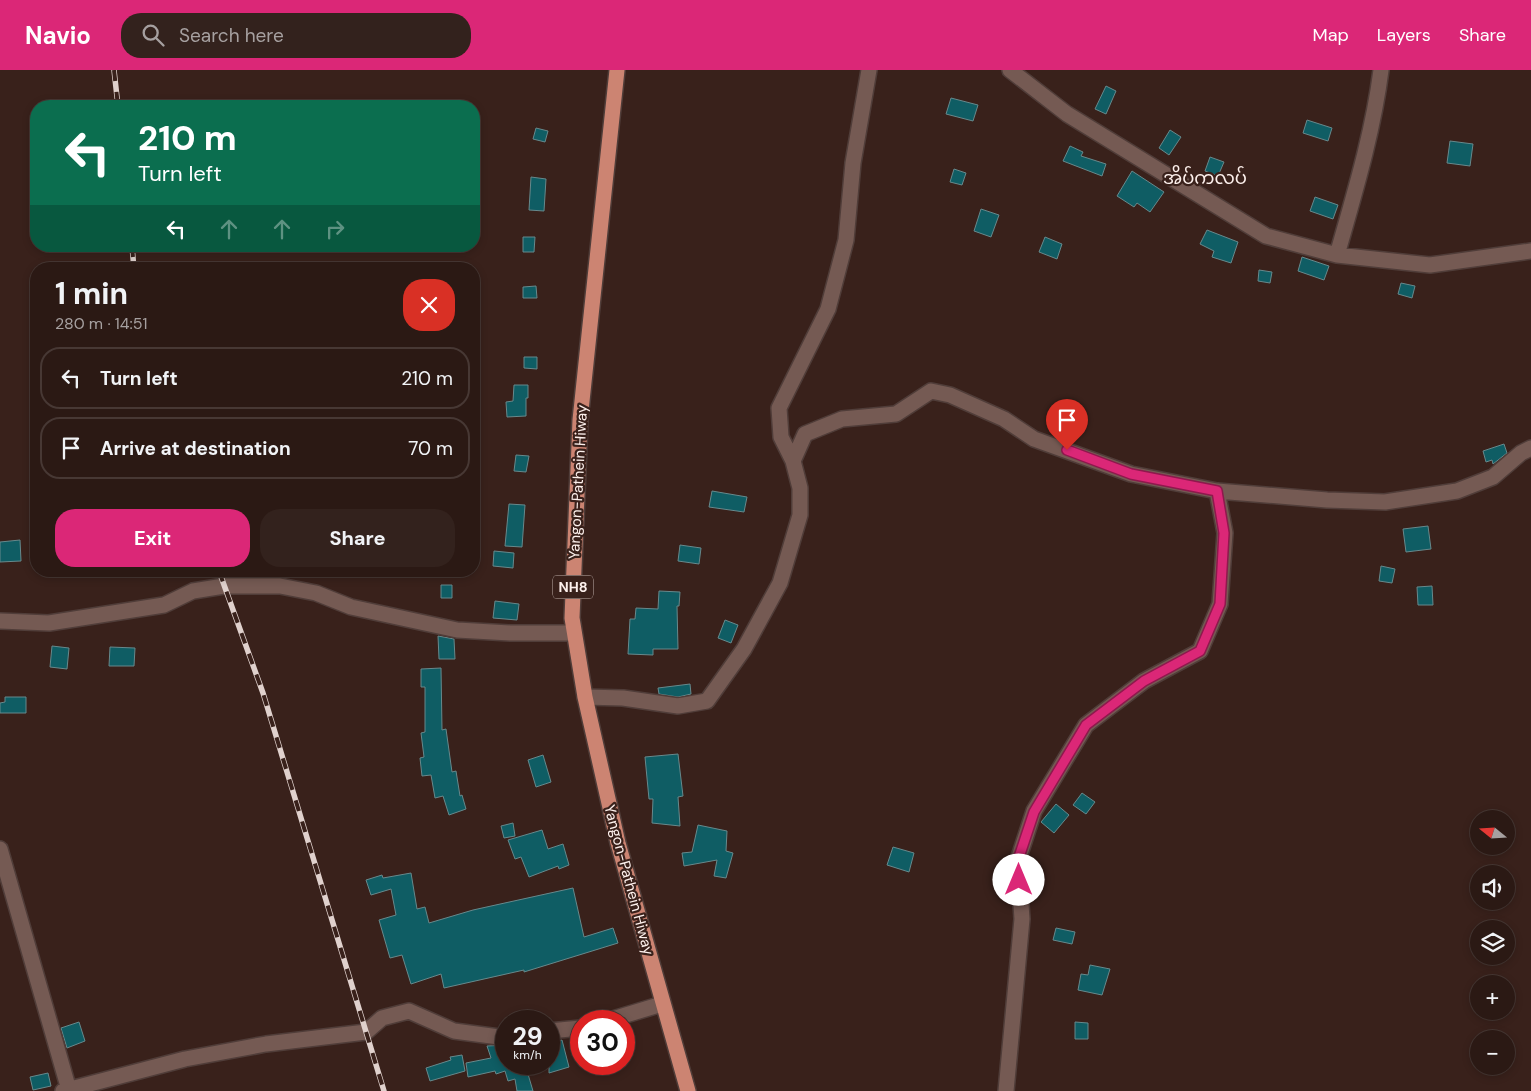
<!DOCTYPE html>
<meta charset="utf-8">
<style>
body{margin:0;font-family:"DM Sans","Noto Sans Myanmar",sans-serif;background:#33221d;color:#f1f3f6;height:100vh;display:flex;flex-direction:column;font-size:19px;white-space:nowrap}
*{box-sizing:border-box;margin:0}
p{font-size:16px;color:#a6a0a0}
.icon{flex:none;width:28px;height:28px;fill:none;stroke:currentColor;stroke-width:2;stroke-linecap:round;stroke-linejoin:round}
.map{position:relative;flex:1;overflow:hidden}
.details{position:absolute;left:30px;top:192px;width:450px;height:315px;display:flex;flex-direction:column;background:#2b1914;border-radius:20px;box-shadow:0 2px 8px #0003,0 0 0 1px #473834}
.details>*{flex:none}
.top-card{position:absolute;left:30px;top:30px;width:450px;height:152px;border-radius:20px;box-shadow:0 2px 8px #0003,0 0 0 1px #473834;background:#0b6e4f;color:#fff;overflow:hidden}
.needle{width:32px;rotate:288deg}
.fabs{position:absolute;left:1470px;top:740px;display:grid;gap:10px}
.fabs a{display:grid;place-items:center;width:45px;height:45px;border-radius:50%;background:#2b1914;box-shadow:0 2px 8px #0003,0 0 0 1px #473834;font-size:25px}
.speed{position:absolute;left:495px;top:940px;display:flex;gap:10px;font-size:25px;font-weight:700;text-align:center}
.speed>*{display:grid;place-content:center;width:65px;height:65px;border-radius:50%;background:#2b1914;box-shadow:0 2px 8px #0003,0 0 0 1px #473834;line-height:1}
.speed small{font-size:12px;font-weight:400}
.speed .limit{border:8px solid #d22;background:#fff;color:#111}
.pin{position:absolute;display:grid;place-items:center;width:42px;height:42px;color:#fff;margin:-51px -21px;border-radius:50% 50% 50% 0;rotate:-45deg;box-shadow:0 0 5px #0007}
.pin .icon{rotate:45deg}
.me{position:absolute;width:55px;margin:-28px;rotate:0deg;stroke-linejoin:round;filter:drop-shadow(0 0 4px #0008)}
.turn{display:flex;align-items:center;gap:18px;height:105px;padding:0 25px;font-size:22px}
.turn .icon{width:65px;height:65px;stroke-width:2.5}
.turn b{display:block;font-size:35px;line-height:42px}
.lanes{display:flex;align-items:center;height:48px;padding:0 25px;background:#0003;justify-content:center;gap:25px;direction:ltr}
.lanes .off{opacity:.35}
.round{display:grid;place-items:center;flex:none;width:52px;height:52px;border-radius:20px;background:#33221d}
.overview{display:flex;align-items:center;justify-content:space-between;height:85px;padding:0 25px}
h1{font-size:30px;font-weight:700;line-height:38px}
.action{display:flex;gap:10px;margin-top:auto;padding:10px 25px}
.action a{flex:1;height:58px;border-radius:20px;background:#db2777;color:#fff;font-size:20px;font-weight:700;line-height:58px;text-align:center}
.action a+a{background:#33221d;color:#f1f3f6}
ul{padding:0;list-style:none}
li{display:flex;align-items:center;gap:15px;height:62px;margin:0 10px 8px;padding:0 15px;border:2px solid #473834;border-radius:20px}
li div{flex:1}
li b{display:block;font-size:19px}
li em{font-style:normal}
header{display:flex;align-items:center;gap:30px;box-sizing:border-box;height:70px;padding:0 25px;background:#db2777;color:#fff}
header strong{font-size:24px}
nav{display:flex;gap:28px;margin-inline-start:auto;font-size:18px}
.search{width:350px;height:45px;background:#33221d;display:flex;align-items:center;gap:12px;box-sizing:border-box;padding:0 18px;border-radius:20px;color:#a6a0a0;font-size:19px}
.map>svg:first-child{display:block}
</style>
<header>
<strong>Navio</strong>
<div class="search"><svg class="icon" aria-label="search" viewBox="0 0 24 24"><circle cx="10" cy="10" r="6"/><path d="M15 15l6 6"/></svg>Search here</div>
<nav><a>Map</a><a>Layers</a><a>Share</a></nav>
</header>
<div class="map">
<svg width="1531" height="1021" viewBox="0 0 1531 1021">
<rect width="100%" height="100%" fill="#39211b"/>
<path fill="#0f5d64" stroke="#67898c" d="M1106 16 1116 21 1106 44 1095 39Z
M951 28 978 35 973 51 946 44Z
M1307 50 1332 58 1328 71 1303 63Z
M536 58 548 61 545 72 533 69Z
M1170 60 1181 67 1169 85 1159 78Z
M1450 71 1473 74 1470 96 1447 93Z
M1070 76 1083 82 1081 86 1106 94 1102 106 1063 91Z
M1210 87 1224 92 1218 106 1205 101Z
M954 99 966 103 962 115 950 112Z
M1132 101 1164 122 1150 142 1137 133 1134 137 1117 126Z
M531 107 546 109 544 141 529 140Z
M1315 127 1338 135 1333 149 1310 141Z
M981 139 999 145 991 167 974 161Z
M1207 160 1238 172 1231 193 1212 187 1214 181 1200 174Z
M523 167H535L534 182H523Z
M1045 167 1062 174 1057 189 1039 182Z
M1302 187 1329 196 1324 210 1298 201Z
M1259 200 1272 202 1270 213 1258 211Z
M1401 213 1415 216 1412 228 1398 224Z
M536 216 537 228H523V217Z
M524 287H537V299L524 298Z
M514 315H528V328H526V346L507 347 506 332 513 331Z
M1504 374 1507 383 1493 394 1492 390 1486 392 1483 381Z
M516 385 529 386 526 402 514 401Z
M712 421 747 427 744 442 709 437Z
M509 434 525 435 522 477 505 476Z
M1428 456 1431 479 1406 482 1403 459Z
M20 470 21 491 0 492V472Z
M680 475 701 478 699 494 678 491Z
M494 481 514 483 513 498 493 496Z
M1381 496 1395 499 1392 513 1379 511Z
M441 515H452V528H441Z
M1432 516 1433 535H1418L1417 517Z
M659 521 680 522 679 536H677L678 579H653V585L628 584 630 549H635L636 538 658 539Z
M495 531 519 534 517 550 493 548Z
M725 550 738 555 731 573 718 568Z
M438 566 454 569 455 589H439Z
M52 576 69 578 67 599 50 597Z
M110 577 135 578 134 596H109Z
M441 598 442 660 446 659 452 702 456 701 460 726 462 725 466 739 449 745 443 726 435 728 431 705 422 706 420 688 424 687 421 663 425 662V617H421V599Z
M690 614 691 624 678 627 659 624 658 618Z
M5 627H26V643H0V633L5 632Z
M678 684 683 726 678 727 680 756 652 753 653 729H649L645 687Z
M543 685 551 712 536 717 528 690Z
M1082 723 1095 732 1086 744 1073 735Z
M1056 734 1069 745 1054 763 1041 752Z
M513 753 515 766 504 768 501 756Z
M698 755 727 761 726 781 733 783 726 808 714 806 717 790 684 796 682 783 692 782Z
M542 760 548 779 563 774 569 795 559 799 558 796 529 807 521 787 515 789 508 770Z
M893 777 914 783 909 802 887 795Z
M411 803 417 839 425 837 429 853 473 840 573 818 584 867 613 858 618 873 524 902V900L444 918 441 904 411 914 402 885 390 888 379 850 396 845 391 819 371 825 366 810 382 805 383 808Z
M1056 858 1075 862 1072 874 1053 870Z
M1090 895 1110 899 1102 925 1078 920 1081 904 1088 905Z
M79 952 85 971 67 978 61 958Z
M1075 952 1088 953V969H1075Z
M562 970 569 997 549 1003V974Z
M506 975V994H525L533 1021H517L515 1009 508 1011 505 1001 496 1004 495 1001 468 1007 466 993 491 988 487 976Z
M462 985 465 1001 430 1011 426 998 451 990 450 987Z
M48 1003 51 1016 33 1020 30 1007Z"/>
<g fill="none" stroke-linecap="round" stroke-linejoin="round">
<g stroke="#503d39" stroke-width="18">
<path id="minor" d="M1010 0 1067 44 1266 166 1337 185 1430 195 1531 181
M1337 185C1354 125 1373 63 1381 0
M793 391 781 367 779 338 828 239 846 170 853 93 869 0
M0 551 49 553 164 535 193 521 224 516H280L316 523 351 537 457 560 510 563H574
M585 627 623 628 678 636 707 631 744 579 780 513 800 445V418L793 391 805 364 842 349 896 344 931 321 950 325 1004 349 1034 369 1131 404 1217 421 1327 430 1385 432 1457 421 1493 407 1521 383 1531 378
M0 779 69 1020
M606 951 662 934
M549 961 581 958
M63 1021 185 989 266 974 366 962 382 948 409 941 454 961 499 967 506 966
M1006 1021 1022 849 1018 790 1034 741 1086 655 1144 611 1200 581 1220 534 1225 463 1217 421"/>
</g>
<g stroke="#503d39" stroke-width="18">
<path id="trunk" d="M617 0 580 350 572 548 585 627 618 773 688 1021"/>
</g>
<use href="#minor" stroke="#755a53" stroke-width="15"/>
<use href="#trunk" stroke="#cc8472" stroke-width="15"/>
<g stroke="#e0d1cd" stroke-width="5.5">
<path id="rail" d="M114 0 118 36
M132 176 134 199
M219 501 263 623 384 1021"/>
</g>
<use href="#rail" stroke="#39211b" stroke-width="4" stroke-dasharray="11" stroke-linecap="butt"/>
</g>
<g fill="none" stroke-linecap="round" stroke-linejoin="round">
<g stroke="#8e194d" stroke-width="12">
<path id="route" d="M1019 810 1018 790 1034 742 1086 655 1144 611 1200 581 1220 534 1224 463 1217 421 1131 404 1067 380"/>
</g>
<use href="#route" stroke="#db2777" stroke-width="9"/>
</g>
<g text-anchor="middle" dominant-baseline="central" stroke-width="4.5" stroke-linejoin="round" paint-order="stroke">
<rect fill="#39211b" stroke="#c2b2ad" stroke-width="1" x="553" y="505.5" width="40" height="23" rx="4"/>
<g font-size="14" font-weight="bold" fill="#fdf0ec">
<text x="573" y="517">NH8</text>
</g>
<g font-size="15" fill="#fdf0ec" stroke="#39211b">
<text transform="translate(578 412) rotate(-87)">Yangon-Pathein Hiway</text>
<text transform="translate(629 810) rotate(75)">Yangon-Pathein Hiway</text>
</g>
<g font-size="18" fill="#fdf0ec" stroke="#39211b">
<text x="1205" y="108">အိပ်ကလပ်</text>
</g>
</g>
</svg>
<div class="fabs">
<a><svg class="needle" viewBox="-14 -14 28 28"><path d="M0-13l5 13h-10z" fill="#e53935"/><path d="M0 13l5-13h-10z" fill="#a6a0a0"/></svg></a>
<a><svg class="icon" aria-label="sound" viewBox="0 0 24 24"><path d="M4 9h4l5-4v14l-5-4H4zM17 9q2 3 0 6"/></svg></a>
<a><svg class="icon" aria-label="layers" viewBox="0 0 24 24"><path d="M12 4l9 5-9 5-9-5zM3 14l9 5 9-5"/></svg></a>
<a>+</a>
<a>−</a>
</div>
<div class="speed"><div>29<small>km/h</small></div><div class="limit">30</div></div>
<div class="pin" style="left:1067px;top:380px;background:#d93025"><svg class="icon" aria-label="arrive" viewBox="0 0 24 24"><path d="M6 21V4h12l-3 4 3 4H6"/></svg></div>
<svg class="me" style="left:1019px;top:810px" viewBox="-20 -20 40 40"><circle r="19" fill="#fff"/><path d="M0-13L10 11 0 6-10 11z" fill="#db2777"/></svg>
<div class="top-card">
<div class="turn"><svg class="icon" aria-label="left" viewBox="0 0 24 24"><path d="M17 20v-9H6M10 6l-5 5 5 5"/></svg><div><b>210 m</b>Turn left</div></div>
<div class="lanes"><svg class="icon" aria-label="left" viewBox="0 0 24 24"><path d="M17 20v-9H6M10 6l-5 5 5 5"/></svg><svg class="icon off" aria-label="ahead" viewBox="0 0 24 24"><path d="M12 20V5M6 11l6-6 6 6"/></svg><svg class="icon off" aria-label="ahead" viewBox="0 0 24 24"><path d="M12 20V5M6 11l6-6 6 6"/></svg><svg class="icon off" aria-label="right" viewBox="0 0 24 24"><path d="M7 20v-9h11M14 6l5 5-5 5"/></svg></div>
</div>
<section class="details">
<div class="overview"><div><h1>1 min</h1><p>280 m · 14:51</p></div><a class="round" style="background:#d93025;color:#fff"><svg class="icon" aria-label="close" viewBox="0 0 24 24"><path d="M6 6l12 12M18 6L6 18"/></svg></a></div>
<ul>
<li><svg class="icon" aria-label="left" viewBox="0 0 24 24"><path d="M17 20v-9H6M10 6l-5 5 5 5"/></svg><div><b>Turn left</b></div><em>210 m</em></li>
<li><svg class="icon" aria-label="arrive" viewBox="0 0 24 24"><path d="M6 21V4h12l-3 4 3 4H6"/></svg><div><b>Arrive at destination</b></div><em>70 m</em></li>
</ul>
<div class="action"><a>Exit</a><a>Share</a></div>
</section>
</div>
